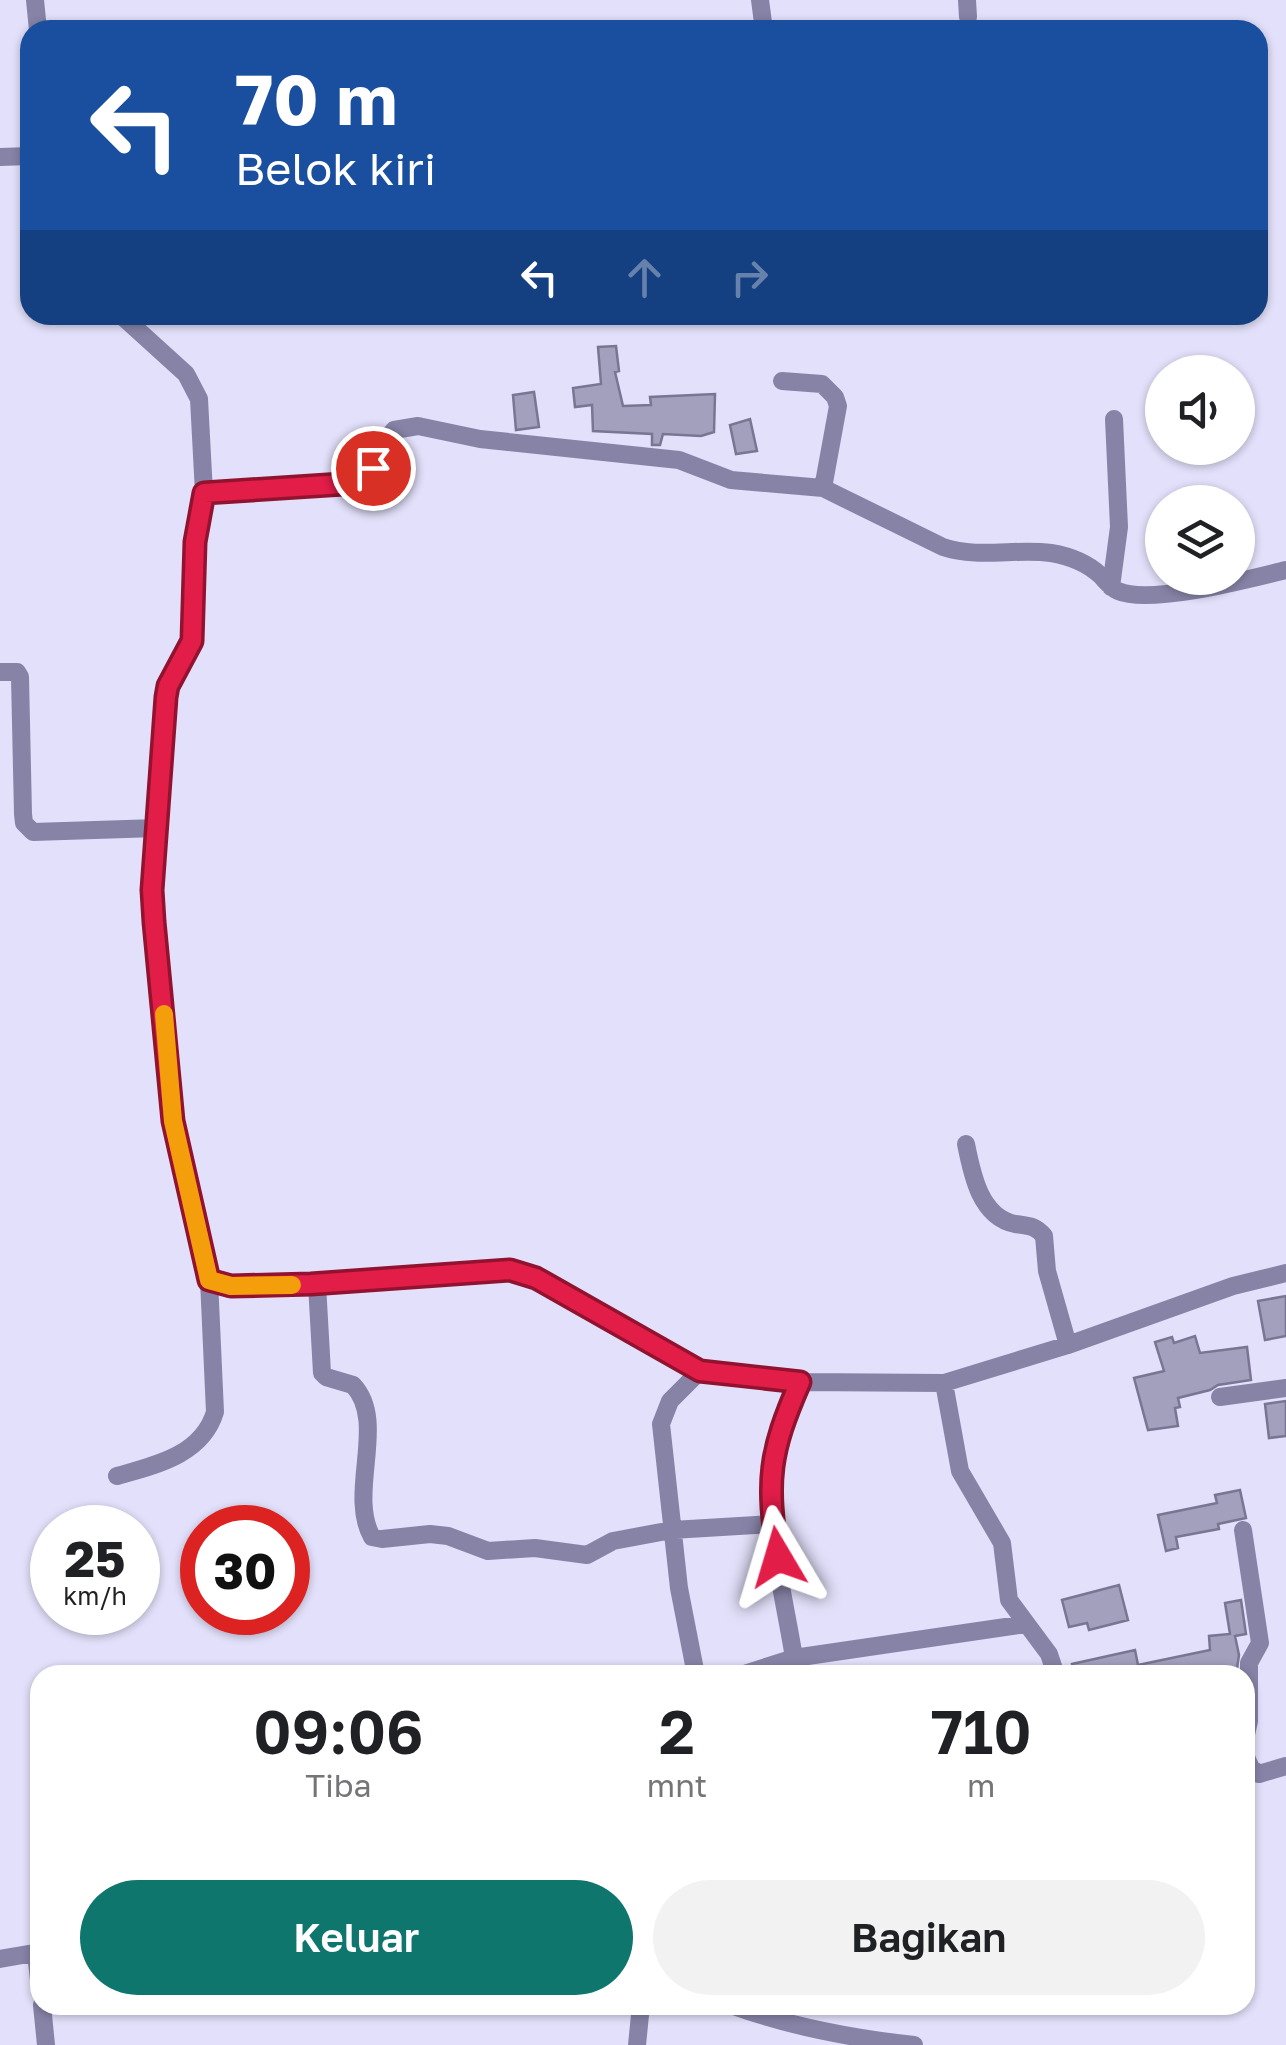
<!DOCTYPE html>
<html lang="id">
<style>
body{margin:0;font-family:"Golos Text",sans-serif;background:#f2f2f2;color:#202124;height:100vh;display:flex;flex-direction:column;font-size:38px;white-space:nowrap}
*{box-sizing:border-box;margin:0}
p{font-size:32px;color:#757577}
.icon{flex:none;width:55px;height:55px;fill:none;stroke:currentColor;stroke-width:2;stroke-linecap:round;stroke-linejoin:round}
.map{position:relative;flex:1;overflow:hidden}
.side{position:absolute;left:30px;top:1665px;width:1225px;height:350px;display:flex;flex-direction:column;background:#fff;border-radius:30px;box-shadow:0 2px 8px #0004}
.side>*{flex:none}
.top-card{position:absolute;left:20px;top:20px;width:1248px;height:305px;border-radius:30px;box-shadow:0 2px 8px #0004;background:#1a4fa0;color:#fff;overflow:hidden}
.fabs{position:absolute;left:1145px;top:355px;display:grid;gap:20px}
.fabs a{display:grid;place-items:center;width:110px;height:110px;border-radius:50%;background:#fff;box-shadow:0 2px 8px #0004;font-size:50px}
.speed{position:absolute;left:30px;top:1505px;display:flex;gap:20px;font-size:50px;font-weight:700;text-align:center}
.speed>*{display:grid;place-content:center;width:130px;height:130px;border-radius:50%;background:#fff;box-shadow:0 2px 8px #0004;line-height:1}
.speed small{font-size:25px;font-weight:400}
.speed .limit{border:15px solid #d22;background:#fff;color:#111}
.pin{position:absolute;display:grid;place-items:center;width:85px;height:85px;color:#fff;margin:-42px;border:5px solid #fff;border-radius:50%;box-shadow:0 2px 10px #0007}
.me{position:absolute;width:110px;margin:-55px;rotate:353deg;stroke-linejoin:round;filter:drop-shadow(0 0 8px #0008)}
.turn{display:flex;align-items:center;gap:35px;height:210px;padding:0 50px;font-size:45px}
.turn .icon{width:130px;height:130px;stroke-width:2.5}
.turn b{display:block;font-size:70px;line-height:85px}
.lanes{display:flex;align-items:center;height:95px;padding:0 50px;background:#0003;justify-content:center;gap:50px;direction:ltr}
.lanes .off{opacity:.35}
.eta{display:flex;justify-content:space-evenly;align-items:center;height:170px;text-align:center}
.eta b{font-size:60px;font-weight:600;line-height:70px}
.button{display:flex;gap:20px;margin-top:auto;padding:20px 50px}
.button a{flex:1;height:115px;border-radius:60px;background:#0f766e;color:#fff;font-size:40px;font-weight:600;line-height:115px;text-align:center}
.button a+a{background:#f2f2f2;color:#202124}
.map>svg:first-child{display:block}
</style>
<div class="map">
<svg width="1286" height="2045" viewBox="0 0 1286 2045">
<rect width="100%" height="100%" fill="#e2e0fa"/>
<path fill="#a3a0be" stroke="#797593" stroke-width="2.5" d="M616 346 619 371 615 372 623 406 651 405 650 397 715 394 714 432 701 436 663 434 660 445H652V434L593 431 592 405 575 407 573 388 601 384 598 347Z
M534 392 539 427 516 430 513 395Z
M750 419 757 451 736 454 730 425Z
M1286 1296V1336L1265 1340 1258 1301Z
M1195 1336 1200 1353 1247 1347 1251 1380 1218 1385 1210 1390 1178 1398 1180 1407 1175 1408 1178 1426 1148 1430 1134 1378 1164 1371 1155 1342 1172 1337 1174 1343Z
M1286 1401V1436L1269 1438 1265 1404Z
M1240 1490 1246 1518 1218 1524 1219 1529 1176 1537 1178 1548 1166 1551 1158 1515 1217 1503 1215 1495Z
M1119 1585 1128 1620 1089 1630 1087 1623 1069 1627 1062 1600Z
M1241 1600 1246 1634 1235 1636 1239 1655 1236 1675H1075L1072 1664 1135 1650 1138 1665 1210 1650 1209 1636 1230 1634 1225 1603Z"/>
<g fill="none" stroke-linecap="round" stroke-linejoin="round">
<path stroke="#8783a7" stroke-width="18" d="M35 0 38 30
M760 0 764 30
M967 0 968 17
M0 157 30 156
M121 315 186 374 199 399 204 493 195 542 193 635 166 697 152 890 173 1121 209 1280 231 1286 311 1284 510 1270 536 1278 700 1371 801 1382 944 1383 1068 1345 1233 1286 1286 1273
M782 381 822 384 835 397 838 406 823 488
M204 493 343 484 366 478 373 468 382 444 394 430 418 426 480 439 679 460 731 480 823 488 943 547C979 559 1015 548 1051 553 1069 556 1087 563 1100 575 1106 581 1110 587 1118 591 1150 605 1249 579 1286 570
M1111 587 1119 527 1114 419
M0 672H17L20 677 23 814 24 823 33 832 157 828
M966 1144C972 1174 980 1217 1015 1224 1028 1226 1035 1225 1044 1236L1047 1271 1068 1345
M317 1284 322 1373 326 1377 353 1385C388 1422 347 1493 372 1537L382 1539 430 1534 448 1536 488 1551 535 1548 587 1555 613 1541 672 1530 773 1524
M944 1383 960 1471 1002 1543 1009 1600 1049 1654 1056 1675
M1220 1397 1286 1388
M117 1476C156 1465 202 1455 215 1412L209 1280
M1243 1530 1260 1643 1249 1663V1721L1245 1739
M794 1658C783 1588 760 1510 776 1440 781 1420 792 1401 801 1382
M696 1675 679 1588 661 1424 670 1401 700 1371
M741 1675 794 1658 1025 1624
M1245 1755 1251 1768 1259 1774 1286 1766
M36 1953 40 1989
M0 1959 40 1952
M42 2005 46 2045
M731 2005C791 2027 850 2038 914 2045
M637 2045 641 2005"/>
</g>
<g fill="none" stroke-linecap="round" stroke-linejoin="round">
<g stroke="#92132f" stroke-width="25">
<path id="route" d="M373 468 366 478 343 484 204 493 195 542 192 641 168 686 166 697 152 890 154 922 173 1121 209 1280 231 1286 311 1284 510 1270 536 1278 700 1371 800 1382C769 1453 766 1480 778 1557"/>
</g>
<use href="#route" stroke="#e11d48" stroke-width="18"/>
<path stroke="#f59e0b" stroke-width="18" d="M164 1014 173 1121 209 1280 231 1286 292 1285"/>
</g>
</svg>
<div class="fabs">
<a><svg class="icon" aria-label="sound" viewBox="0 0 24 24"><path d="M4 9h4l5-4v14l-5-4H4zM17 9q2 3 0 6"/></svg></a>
<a><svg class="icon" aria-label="layers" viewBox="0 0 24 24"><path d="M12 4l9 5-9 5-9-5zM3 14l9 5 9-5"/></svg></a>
</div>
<div class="speed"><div>25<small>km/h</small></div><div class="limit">30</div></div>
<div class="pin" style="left:373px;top:468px;background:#d93025"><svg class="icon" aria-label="arrive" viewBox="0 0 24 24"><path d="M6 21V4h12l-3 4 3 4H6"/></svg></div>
<svg class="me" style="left:778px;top:1557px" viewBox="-20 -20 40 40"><path d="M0-17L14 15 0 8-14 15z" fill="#e11d48" stroke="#fff" stroke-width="4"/></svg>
<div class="top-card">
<div class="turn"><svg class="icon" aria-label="left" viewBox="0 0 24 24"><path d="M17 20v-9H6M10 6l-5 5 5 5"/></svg><div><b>70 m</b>Belok kiri</div></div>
<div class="lanes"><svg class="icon" aria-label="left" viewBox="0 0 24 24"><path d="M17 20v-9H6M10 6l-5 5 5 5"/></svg><svg class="icon off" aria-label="ahead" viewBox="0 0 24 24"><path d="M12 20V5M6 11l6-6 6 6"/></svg><svg class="icon off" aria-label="right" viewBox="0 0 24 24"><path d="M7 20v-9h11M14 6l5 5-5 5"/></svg></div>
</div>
<section class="side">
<div class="eta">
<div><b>09:06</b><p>Tiba</p></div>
<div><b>2</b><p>mnt</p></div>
<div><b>710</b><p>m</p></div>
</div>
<div class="button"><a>Keluar</a><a>Bagikan</a></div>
</section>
</div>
